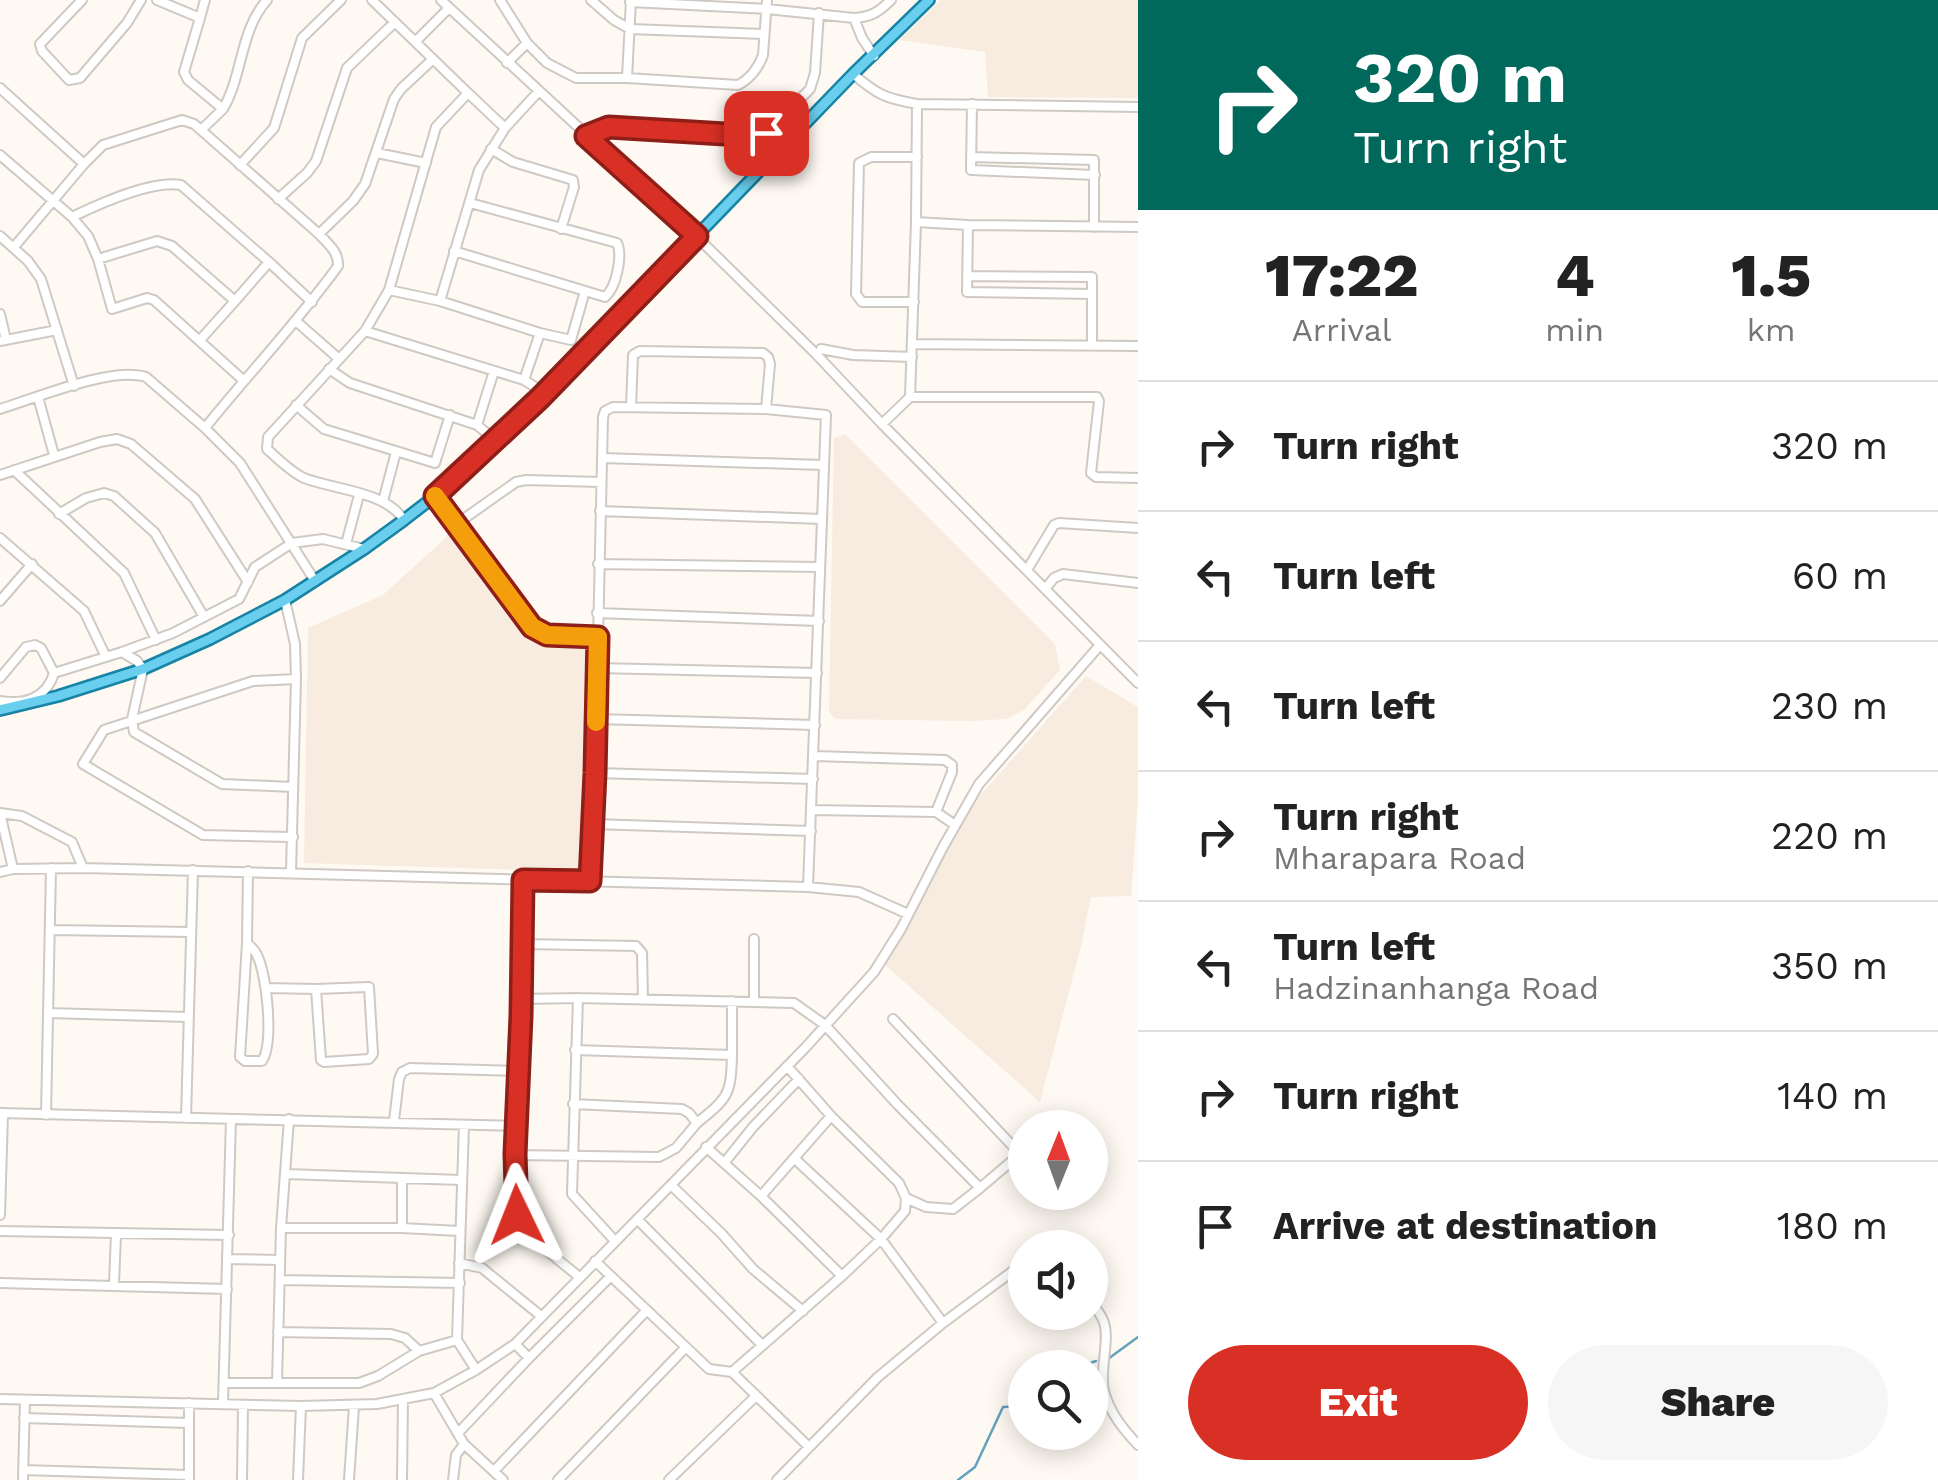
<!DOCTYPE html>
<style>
body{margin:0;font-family:"Work Sans",sans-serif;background:#f6f6f6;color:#222;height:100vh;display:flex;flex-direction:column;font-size:38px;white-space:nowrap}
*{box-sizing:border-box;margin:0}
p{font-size:32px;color:#767676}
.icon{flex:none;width:55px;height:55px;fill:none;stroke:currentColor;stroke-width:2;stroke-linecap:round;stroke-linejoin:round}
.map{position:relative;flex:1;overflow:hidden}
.side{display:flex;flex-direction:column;background:#fff;width:800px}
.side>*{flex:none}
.top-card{background:#00695c;color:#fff;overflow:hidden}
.needle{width:65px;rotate:1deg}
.controls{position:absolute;left:1008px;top:1110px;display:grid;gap:20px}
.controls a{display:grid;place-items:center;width:100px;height:100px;border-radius:50%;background:#fff;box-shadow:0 5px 25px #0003;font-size:50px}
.pin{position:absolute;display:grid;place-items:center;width:85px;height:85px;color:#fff;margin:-42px;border-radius:20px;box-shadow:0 5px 15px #0006}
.me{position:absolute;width:110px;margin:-55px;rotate:358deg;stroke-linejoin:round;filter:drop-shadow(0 0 8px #0008)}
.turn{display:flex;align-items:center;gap:35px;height:210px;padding:0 50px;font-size:45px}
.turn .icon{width:130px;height:130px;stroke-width:2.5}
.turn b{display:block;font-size:70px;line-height:85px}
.eta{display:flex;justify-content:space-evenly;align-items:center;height:170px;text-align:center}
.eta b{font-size:60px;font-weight:800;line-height:70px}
.button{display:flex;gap:20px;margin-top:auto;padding:20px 50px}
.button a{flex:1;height:115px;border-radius:60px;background:#d93025;color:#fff;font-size:40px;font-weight:800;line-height:115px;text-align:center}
.button a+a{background:#f6f6f6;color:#222}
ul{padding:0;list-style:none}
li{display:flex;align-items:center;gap:30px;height:130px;padding:0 50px;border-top:2px solid #e0e0e0}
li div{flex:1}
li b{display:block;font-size:38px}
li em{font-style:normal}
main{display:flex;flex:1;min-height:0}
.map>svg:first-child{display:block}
</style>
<main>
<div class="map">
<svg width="1138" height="1480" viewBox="0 0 1138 1480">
<rect width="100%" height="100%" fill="#fef9f2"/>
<path fill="#f7ecdf" d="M941 0H1138V98L988 97 985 52 899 40Z
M845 434 1055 644 1060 670 1024 710 1006 719 971 721 836 719 829 712 834 438Z
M452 532 537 642 590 643 594 653 589 872 304 863 308 628 383 595Z
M1086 676 1138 707V797L1131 896 1091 897 1081 946 1040 1102 885 965 969 808Z"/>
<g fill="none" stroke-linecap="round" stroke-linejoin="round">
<path stroke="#63a1bd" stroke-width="2.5" d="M1108 1359 1138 1337
M1076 1368 1096 1361
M958 1480 975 1467 1003 1407 1025 1406"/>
<g stroke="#cfc9c3" stroke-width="12">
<path id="minor" d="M82 0 40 44 42 51 69 80 80 78 127 23 141 0
M157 0 200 18 205 0
M372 0 468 93
M441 0 697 237 816 354 882 424 1138 683
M500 0 527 43
M591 0 614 20 630 29 764 34
M630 2 767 9 854 18 862 38 874 56
M200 18 184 72 188 80 223 109 201 130
M854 18C871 17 879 12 891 0
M415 42 449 8
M507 63 527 43 547 63 576 78H627L738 85C750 79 759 67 763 55L767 0
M853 74C878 95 884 98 917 104L1138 107
M627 78 631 0
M0 88 84 164
M917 104 916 222 910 397H1097L1099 401 1091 473 1096 477 1138 478
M972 104 971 170 1095 175
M223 109C243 75 240 30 267 0
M505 128 539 91
M586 136 609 127 763 136 810 89 815 73 819 13
M491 149 513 162 573 180 574 187 561 229
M377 153 426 163
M0 155 72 217 88 236 98 259 112 309 147 298 154 300 243 380
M971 157 1094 160V227
M240 165 274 128 302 38 341 0
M278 199 307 173 316 161 347 68 395 22
M72 217C99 204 151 180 181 185L269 262
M916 222 968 225 1138 227
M968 225 967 292 1092 294
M319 234 353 201 365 184 394 99 401 89 432 60
M0 236 28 261 41 279 74 386
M14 247 84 164 103 145 182 120 194 124 201 130 319 234C328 244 339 252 338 266 297 323 249 373 205 428
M454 251 605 297C616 288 623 256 617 243L470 203
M98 259 157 241 172 246 235 301 269 262 312 302
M967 276 1092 277V346
M389 290 440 301
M914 302H862L856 294 859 163 871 157H917
M0 314 6 340
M297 322 338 358
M365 331 524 380 545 393
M200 340 235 301
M0 341 57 330
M913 344 1138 346
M821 349 853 355 912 357
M329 369 350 383 477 425 496 441
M524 380 540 333
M38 397 54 455
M296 405 324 429 435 463 450 415
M631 407 633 355 640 351 763 353 768 357 770 364 766 409
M0 409C36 398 112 366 146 377L205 428 240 463 315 581
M882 424 910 397
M477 425 494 371
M602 458 823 465
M14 470 124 573 156 640
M0 475 100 442 117 439 131 444 195 499 248 582
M435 496 533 627 547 635 597 637
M383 501 396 452
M600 511 821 519
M59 514 86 498 104 493 114 496 155 533 204 617
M404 520C385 491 335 490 304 478 291 472 278 459 267 449L268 437 365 331 389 290 436 127 468 93 505 128 479 170 440 301 540 333 571 340 585 291
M455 525 516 482 526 480 601 482
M0 538 84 611 106 657
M346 544 359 495
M598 564 820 567
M1027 570 1054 525 1059 523 1138 528
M1045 589 1054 578 1063 574 1138 583
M285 600 295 644 296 679 291 872
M0 601 32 564
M597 613 819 621
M122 652 137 661 143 669 132 719 134 732 222 784 293 787
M597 668 817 673
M0 678 26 647 35 645 41 648 54 673
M0 701C24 705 47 698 54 673L122 652 173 633 239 599 255 567 292 543 323 539 364 549
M596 719 815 725
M814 756 945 760 952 765V772L936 812
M595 773 813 779
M812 810 936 812 955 825
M593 824 811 831
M293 837 203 835 83 764 104 730 253 681 296 679
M13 869 0 813 22 816 72 842 83 868
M0 872 13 869 83 868 808 887 859 892 908 914
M523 879 515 1206C521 1236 558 1258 579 1277
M590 881 595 773 603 417 605 411 613 407 766 409 826 415 808 887
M51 930 191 932
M754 939V1001
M247 943 240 1057 245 1061H262C274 1043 267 976 257 955 255 950 251 947 247 943L248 871
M522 944 636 946 642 953 643 999
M267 988 316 989 369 987 373 1054 369 1059 324 1062 321 1060 316 989
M578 998 572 1194 615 1241
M521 999 578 998 794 1003 825 1025 897 1104 980 1188 1020 1154 893 1019
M48 1013 188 1017
M575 1050 732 1055V1001
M0 1113 516 1126
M46 1115 51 868
M186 1118 193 870
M394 1121 399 1079 402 1072 410 1068 518 1071
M697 1123C728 1098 731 1095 732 1055
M464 1125 457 1340 476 1370
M706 1147 761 1196 842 1276
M515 1155 659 1157 676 1148 697 1123 689 1113 682 1109 573 1104
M795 1159 881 1239 943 1323 1025 1262
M725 1162 753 1127 799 1079
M286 1174 461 1180
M671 1185 721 1233 753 1269 803 1311
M761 1196 831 1116
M906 1198 926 1207 953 1209 980 1188
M0 1215 3 1113
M637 1219 762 1345
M281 1228H402L459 1231
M402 1228V1179
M0 1231 229 1235
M1044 1248 1048 1245 1050 1248
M228 1259 280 1260
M595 1261 709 1369 732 1372 842 1276 881 1239 905 1211 906 1198 899 1183 831 1116 787 1066
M459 1263 482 1268 541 1316
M280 1280 460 1283
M0 1283 227 1289
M114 1284 116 1234
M1090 1300C1094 1306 1100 1313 1103 1320 1111 1338 1099 1369 1104 1391 1110 1413 1123 1429 1138 1445
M278 1332 391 1334 405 1338 419 1351
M529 1358 611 1276
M732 1372 809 1447
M224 1383H359L378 1376 419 1351 457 1340
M277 1383 281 1228 289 1119
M434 1393 464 1444 503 1480
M0 1399 301 1406 377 1404 434 1393 476 1370 515 1344 805 1048 874 972 901 929 943 847 979 784 1100 645
M223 1403 231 1119
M24 1418 189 1423
M459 1432 529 1358 515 1344
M23 1470 189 1475
M494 1471 647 1310
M23 1480 25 1400
M189 1480V1403
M242 1480 243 1405
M298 1480 301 1406
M349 1480 354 1406
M402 1480 403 1399
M453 1480 456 1455 464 1444
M558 1480 686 1347
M669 1480 756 1396
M777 1480 878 1377 943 1323"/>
</g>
<g stroke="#1783a5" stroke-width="14">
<path id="major" d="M0 710 58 696 143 669 210 639 285 600 364 549 404 520 435 496 540 398 853 74 929 0"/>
</g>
<use href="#minor" stroke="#fff" stroke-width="8"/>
<use href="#major" stroke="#6aceee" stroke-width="9"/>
</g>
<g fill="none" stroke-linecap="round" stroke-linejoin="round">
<g stroke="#8d1f18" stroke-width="25">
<path id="route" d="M517 1215 515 1154 521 1016 523 880 590 881 595 773 598 637 547 635 532 627 435 496 540 398 697 236 586 136 609 127 758 136 766 133"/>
</g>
<use href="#route" stroke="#d93025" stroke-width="18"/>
<path stroke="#f59e0b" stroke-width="18" d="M435 496 532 627 547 635 598 637 596 722"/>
</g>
</svg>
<div class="controls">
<a><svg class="needle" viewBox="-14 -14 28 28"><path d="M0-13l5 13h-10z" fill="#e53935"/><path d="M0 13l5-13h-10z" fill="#767676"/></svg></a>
<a><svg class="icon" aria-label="sound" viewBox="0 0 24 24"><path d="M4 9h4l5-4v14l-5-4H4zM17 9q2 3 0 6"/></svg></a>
<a><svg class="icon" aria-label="search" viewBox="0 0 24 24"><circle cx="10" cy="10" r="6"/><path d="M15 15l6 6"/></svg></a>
</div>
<div class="pin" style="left:766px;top:133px;background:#d93025"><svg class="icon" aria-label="arrive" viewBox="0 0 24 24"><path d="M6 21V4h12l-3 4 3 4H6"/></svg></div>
<svg class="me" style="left:517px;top:1215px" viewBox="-20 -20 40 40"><path d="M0-17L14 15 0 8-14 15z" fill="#d93025" stroke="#fff" stroke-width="4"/></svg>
</div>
<section class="side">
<div class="top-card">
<div class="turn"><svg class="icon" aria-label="right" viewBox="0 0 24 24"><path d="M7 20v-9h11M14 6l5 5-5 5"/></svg><div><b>320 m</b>Turn right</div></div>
</div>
<div class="eta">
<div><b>17:22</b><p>Arrival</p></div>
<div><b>4</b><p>min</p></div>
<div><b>1.5</b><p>km</p></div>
</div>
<ul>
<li><svg class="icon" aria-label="right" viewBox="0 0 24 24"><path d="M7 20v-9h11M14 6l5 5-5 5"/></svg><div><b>Turn right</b></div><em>320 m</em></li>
<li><svg class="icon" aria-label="left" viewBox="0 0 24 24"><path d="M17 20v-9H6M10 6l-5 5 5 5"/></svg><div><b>Turn left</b></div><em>60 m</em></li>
<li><svg class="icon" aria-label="left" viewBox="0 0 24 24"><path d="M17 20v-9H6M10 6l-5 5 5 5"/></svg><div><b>Turn left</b></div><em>230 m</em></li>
<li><svg class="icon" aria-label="right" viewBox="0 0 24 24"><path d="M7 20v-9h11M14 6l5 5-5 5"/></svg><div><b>Turn right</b><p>Mharapara Road</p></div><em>220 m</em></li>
<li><svg class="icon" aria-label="left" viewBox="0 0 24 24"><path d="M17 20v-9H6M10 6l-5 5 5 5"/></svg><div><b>Turn left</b><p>Hadzinanhanga Road</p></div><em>350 m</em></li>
<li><svg class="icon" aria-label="right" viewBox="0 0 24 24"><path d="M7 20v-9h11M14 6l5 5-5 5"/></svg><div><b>Turn right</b></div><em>140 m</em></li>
<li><svg class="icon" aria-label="arrive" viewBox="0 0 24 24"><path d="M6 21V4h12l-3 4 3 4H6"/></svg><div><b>Arrive at destination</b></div><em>180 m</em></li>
</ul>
<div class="button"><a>Exit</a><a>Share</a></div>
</section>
</main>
